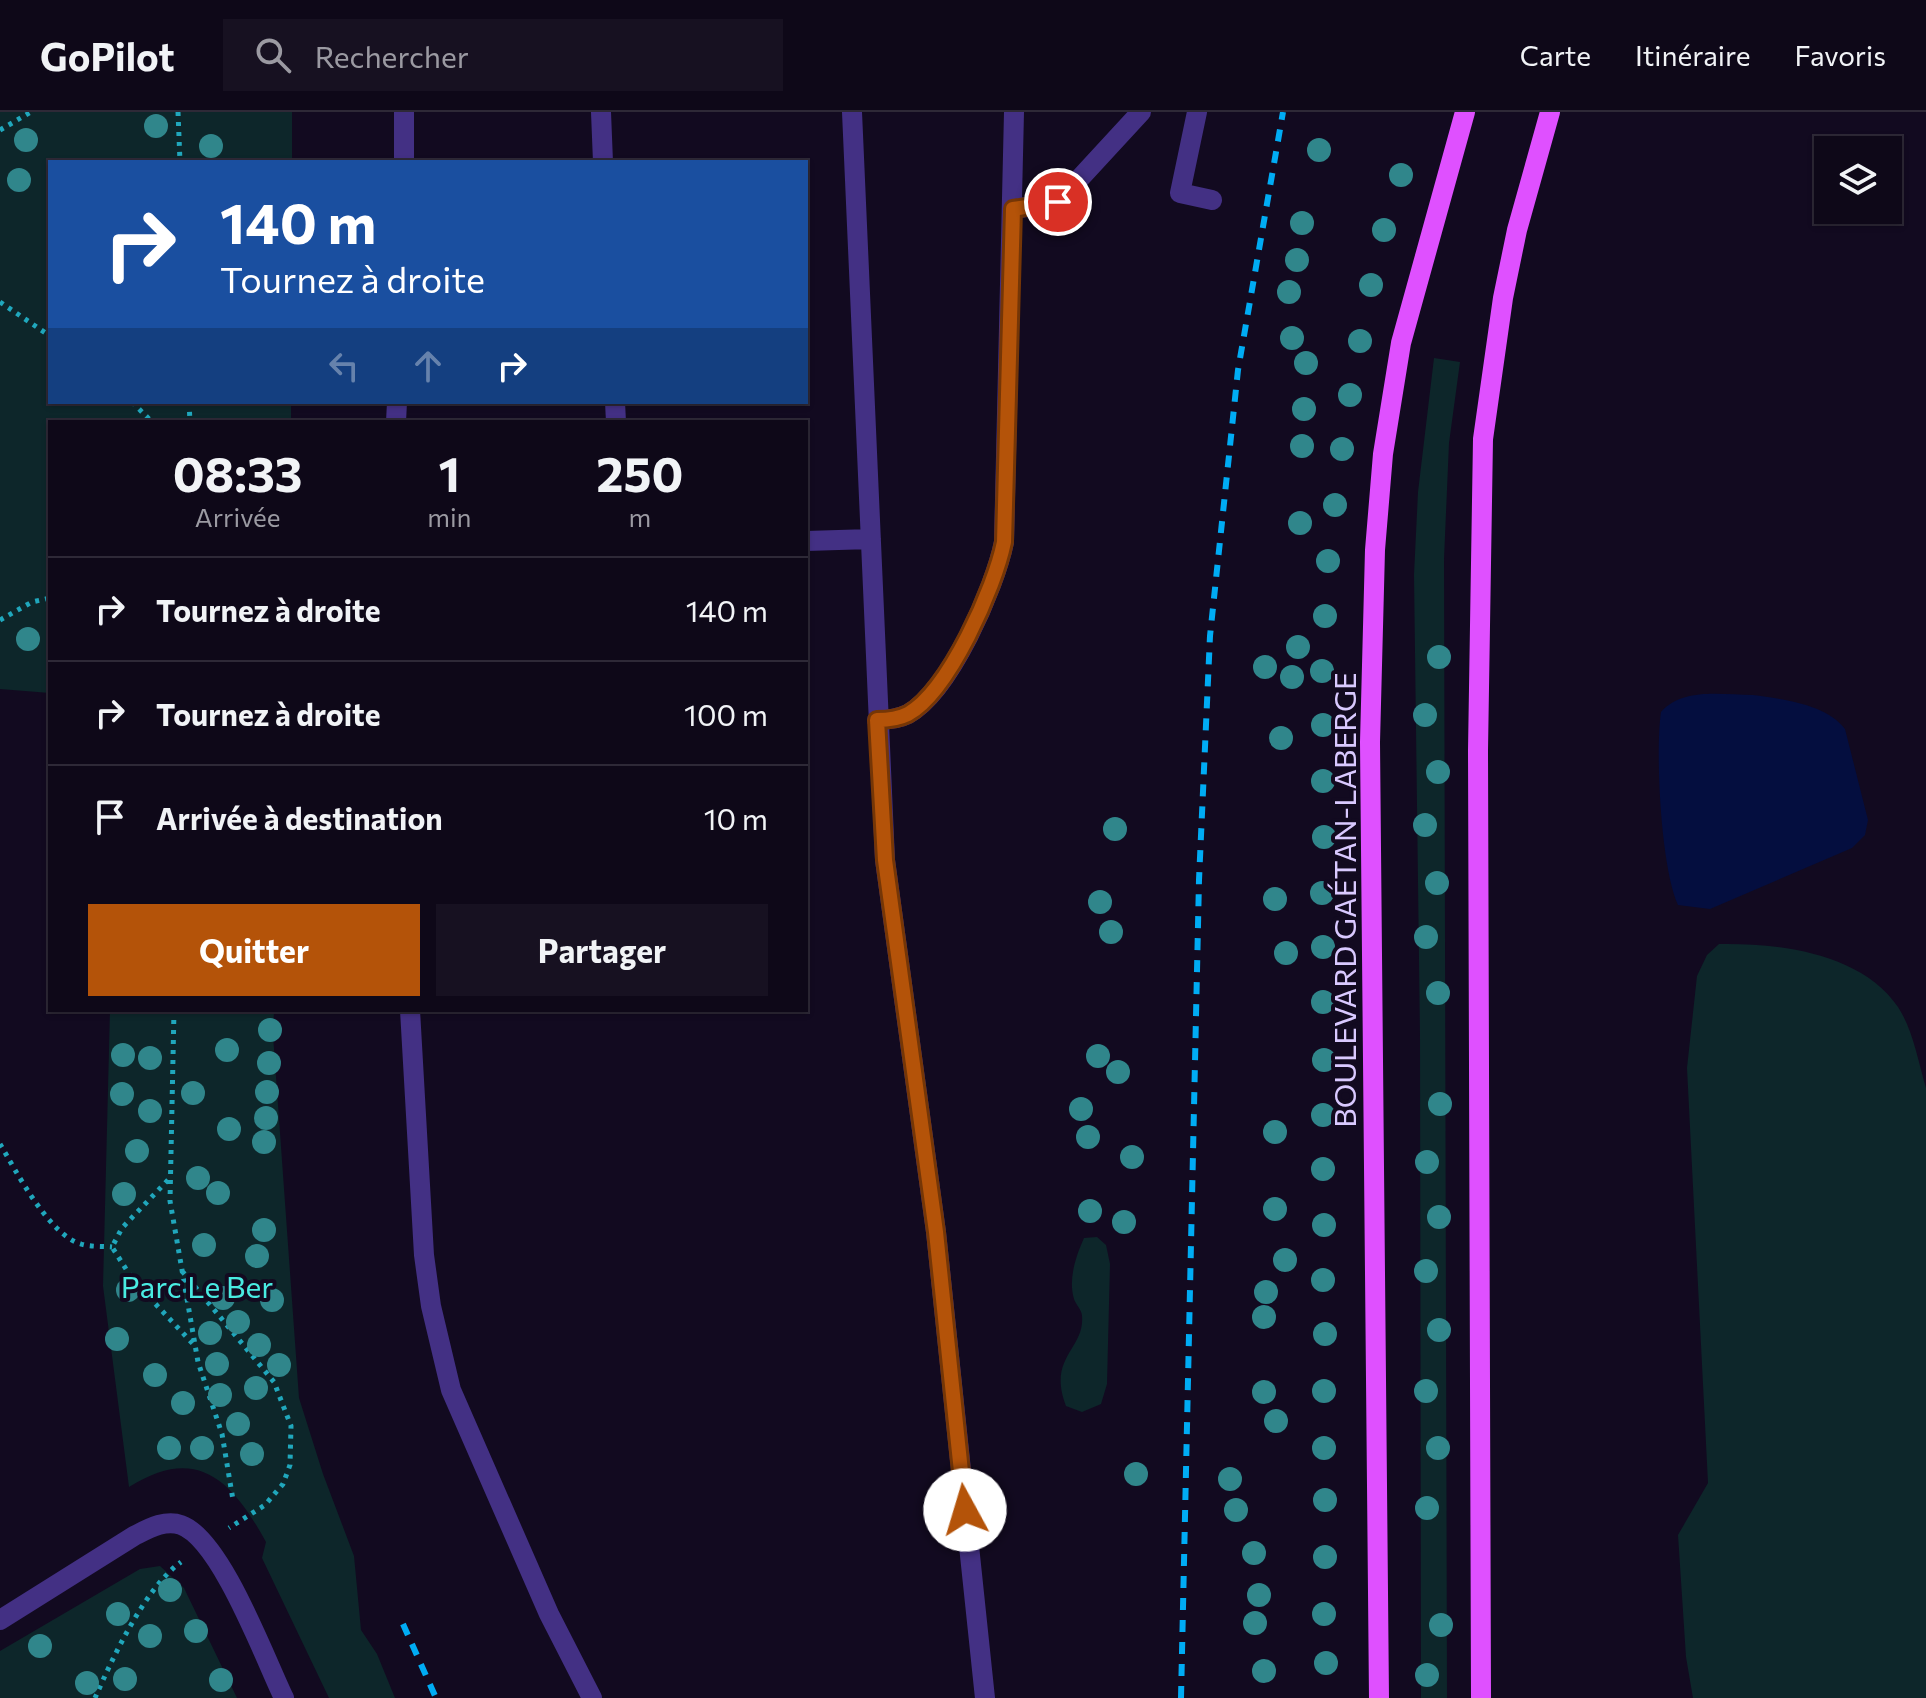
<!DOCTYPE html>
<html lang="fr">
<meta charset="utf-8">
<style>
body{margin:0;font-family:Commissioner,sans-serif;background:#171121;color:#f1f3f6;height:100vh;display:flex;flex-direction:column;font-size:30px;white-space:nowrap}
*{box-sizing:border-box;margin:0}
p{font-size:26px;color:#9b9aa2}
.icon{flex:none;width:44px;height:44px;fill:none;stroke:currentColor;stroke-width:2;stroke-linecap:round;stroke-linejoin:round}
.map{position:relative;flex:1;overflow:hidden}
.sheet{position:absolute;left:48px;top:308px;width:760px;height:592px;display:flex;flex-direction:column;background:#0e0818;border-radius:0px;box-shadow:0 2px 6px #0004,0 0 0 2px #2e2937}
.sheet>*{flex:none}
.hud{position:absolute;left:48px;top:48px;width:760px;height:244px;border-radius:0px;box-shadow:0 2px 6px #0004,0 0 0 2px #2e2937;background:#1a4fa0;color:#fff;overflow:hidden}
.fabs{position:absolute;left:1814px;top:24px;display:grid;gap:16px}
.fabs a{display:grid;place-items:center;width:88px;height:88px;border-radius:0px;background:#0e0818;box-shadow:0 2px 6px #0004,0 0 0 2px #2e2937;font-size:40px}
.pin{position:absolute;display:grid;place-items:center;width:68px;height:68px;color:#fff;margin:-34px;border:4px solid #fff;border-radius:50%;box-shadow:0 2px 8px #0007}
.me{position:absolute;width:88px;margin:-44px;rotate:354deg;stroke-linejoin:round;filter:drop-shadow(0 0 6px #0008)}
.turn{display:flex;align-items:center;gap:28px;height:168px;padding:0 40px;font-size:36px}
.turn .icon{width:104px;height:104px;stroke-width:2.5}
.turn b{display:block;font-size:56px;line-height:68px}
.lanes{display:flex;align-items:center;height:76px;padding:0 40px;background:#0003;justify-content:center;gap:40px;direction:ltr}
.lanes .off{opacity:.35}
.eta{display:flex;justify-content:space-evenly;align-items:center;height:136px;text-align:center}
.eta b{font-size:48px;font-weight:700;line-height:56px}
.button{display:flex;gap:16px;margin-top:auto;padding:16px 40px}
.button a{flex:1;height:92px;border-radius:0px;background:#b45309;color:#fff;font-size:32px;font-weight:700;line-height:92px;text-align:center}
.button a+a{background:#171121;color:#f1f3f6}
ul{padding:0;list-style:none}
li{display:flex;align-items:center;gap:24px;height:104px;padding:0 40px;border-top:2px solid #2e2937}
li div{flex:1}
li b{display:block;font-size:30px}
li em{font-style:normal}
header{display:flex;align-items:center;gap:48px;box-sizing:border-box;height:112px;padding:0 40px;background:#0e0818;border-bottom:2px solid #2e2937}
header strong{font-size:38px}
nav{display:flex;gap:44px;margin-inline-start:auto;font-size:28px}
.search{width:560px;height:72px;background:#171121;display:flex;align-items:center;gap:20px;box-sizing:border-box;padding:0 28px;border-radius:0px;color:#9b9aa2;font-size:30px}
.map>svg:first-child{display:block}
</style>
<header>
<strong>GoPilot</strong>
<div class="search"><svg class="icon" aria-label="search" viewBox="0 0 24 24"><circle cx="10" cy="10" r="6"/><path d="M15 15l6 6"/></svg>Rechercher</div>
<nav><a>Carte</a><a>Itinéraire</a><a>Favoris</a></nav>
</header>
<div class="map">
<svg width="1926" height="1586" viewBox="0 0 1926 1586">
<rect width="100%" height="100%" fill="#120a20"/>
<path fill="#0d262a" d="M0 0H292V50H50V290H291V310H50V581L0 577Z
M1434 246 1460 250 1449 331 1444 447 1447 1586H1421L1420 924 1414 463 1418 380Z
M1719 832C1779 831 1861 841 1898 895 1913 918 1918 949 1926 976V1586H1693L1686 1545 1678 1423 1708 1371 1687 956 1697 864 1707 843Z
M110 898H274L273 923 299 1286 323 1362 354 1444 361 1518 377 1542 395 1586H329L262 1446 266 1430C233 1370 198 1331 129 1375L103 1174Z
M1097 1125 1106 1133 1110 1152 1107 1272 1101 1292 1082 1300 1066 1294C1047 1245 1085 1237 1082 1204 1082 1198 1076 1193 1074 1187 1068 1167 1076 1144 1084 1126Z
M160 1454 184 1476 237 1586H0V1539L140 1457Z"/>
<path fill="#040e3f" d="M1753 583C1782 587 1827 592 1845 617L1868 708 1865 723 1852 736 1710 797 1678 793C1661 756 1655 641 1661 600 1683 575 1722 583 1753 583Z"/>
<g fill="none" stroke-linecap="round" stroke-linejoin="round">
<path stroke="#20a7bc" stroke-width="5" stroke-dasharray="4 6" stroke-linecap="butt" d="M178 0 180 50
M0 18 31 0
M0 190 50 224
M132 290 152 310
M189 290 190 310
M0 508 32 490 50 486
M174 898 170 1089 198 1250 222 1322 233 1388
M0 1032C16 1059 49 1123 81 1132 90 1135 102 1134 112 1135
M168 1068 122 1116 112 1135 133 1168 195 1234
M182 1159 274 1270 291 1314 290 1353 283 1372 265 1393 229 1416
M95 1586C113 1545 145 1476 181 1450"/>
<path stroke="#433084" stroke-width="20" d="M601 0 603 50
M852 0 885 748 936 1120 985 1586
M1197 0 1180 81 1212 88
M404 50V0
M1013 97 1058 90 1141 0
M615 290 616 310
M396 310 397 290
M806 429 871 427
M877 608C888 608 898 607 908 602 950 579 995 475 1004 430L1014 0
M410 898 424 1143 431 1194 451 1278 549 1502 592 1586
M0 1508 134 1424C148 1417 165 1407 181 1413 221 1427 265 1547 284 1586"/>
<path stroke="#df50ff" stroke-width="20" d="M1379 1586 1370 630 1375 438 1383 342 1401 231 1465 0
M1481 1586 1478 638 1483 327 1503 186 1517 118 1550 0"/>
<path stroke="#00acf4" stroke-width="6" stroke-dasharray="12 10" stroke-linecap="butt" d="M403 1512 436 1586
M1181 1586 1199 768 1210 524 1238 258 1283 0"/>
</g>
<g fill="#30868b">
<circle cx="156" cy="14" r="12"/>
<circle cx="26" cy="28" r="12"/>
<circle cx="211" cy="34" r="12"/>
<circle cx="1319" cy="38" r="12"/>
<circle cx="1401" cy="63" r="12"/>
<circle cx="19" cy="68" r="12"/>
<circle cx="1302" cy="111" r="12"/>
<circle cx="1384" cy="118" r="12"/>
<circle cx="1297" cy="148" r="12"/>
<circle cx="1371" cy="173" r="12"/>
<circle cx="1289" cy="180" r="12"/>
<circle cx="1292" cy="226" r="12"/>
<circle cx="1360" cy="229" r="12"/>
<circle cx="1306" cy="251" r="12"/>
<circle cx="1350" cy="283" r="12"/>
<circle cx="1304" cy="297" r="12"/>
<circle cx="1302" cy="334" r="12"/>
<circle cx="1342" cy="337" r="12"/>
<circle cx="1335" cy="393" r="12"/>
<circle cx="1300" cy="411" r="12"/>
<circle cx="1328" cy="449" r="12"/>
<circle cx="1325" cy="504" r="12"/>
<circle cx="28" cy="527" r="12"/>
<circle cx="1298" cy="535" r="12"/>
<circle cx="1439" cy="545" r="12"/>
<circle cx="1265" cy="555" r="12"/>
<circle cx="1322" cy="559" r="12"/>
<circle cx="1292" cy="565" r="12"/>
<circle cx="1425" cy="603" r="12"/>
<circle cx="1323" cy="613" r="12"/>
<circle cx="1281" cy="626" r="12"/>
<circle cx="1438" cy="660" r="12"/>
<circle cx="1323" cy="669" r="12"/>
<circle cx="1425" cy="713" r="12"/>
<circle cx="1115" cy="717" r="12"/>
<circle cx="1324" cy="725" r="12"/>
<circle cx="1437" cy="771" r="12"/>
<circle cx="1322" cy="781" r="12"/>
<circle cx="1275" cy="787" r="12"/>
<circle cx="1100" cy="790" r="12"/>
<circle cx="1111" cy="820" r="12"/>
<circle cx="1426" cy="825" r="12"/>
<circle cx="1323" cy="835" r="12"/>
<circle cx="1286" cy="841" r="12"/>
<circle cx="1438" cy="881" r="12"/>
<circle cx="1323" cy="890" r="12"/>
<circle cx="270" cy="918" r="12"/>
<circle cx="227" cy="938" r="12"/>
<circle cx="123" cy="943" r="12"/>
<circle cx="1098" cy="944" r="12"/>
<circle cx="150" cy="946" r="12"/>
<circle cx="1324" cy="948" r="12"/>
<circle cx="269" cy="951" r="12"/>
<circle cx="1118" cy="960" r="12"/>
<circle cx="267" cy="980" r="12"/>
<circle cx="193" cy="981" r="12"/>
<circle cx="122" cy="982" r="12"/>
<circle cx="1440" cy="992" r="12"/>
<circle cx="1081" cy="997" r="12"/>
<circle cx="150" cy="999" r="12"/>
<circle cx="1323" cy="1003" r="12"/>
<circle cx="266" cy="1006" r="12"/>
<circle cx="229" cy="1017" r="12"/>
<circle cx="1275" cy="1020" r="12"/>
<circle cx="1088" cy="1025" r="12"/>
<circle cx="264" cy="1030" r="12"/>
<circle cx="137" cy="1039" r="12"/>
<circle cx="1132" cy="1045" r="12"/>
<circle cx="1427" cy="1050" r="12"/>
<circle cx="1323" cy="1057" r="12"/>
<circle cx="198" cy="1066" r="12"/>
<circle cx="218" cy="1081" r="12"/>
<circle cx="124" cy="1082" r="12"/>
<circle cx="1275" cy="1097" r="12"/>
<circle cx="1090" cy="1099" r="12"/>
<circle cx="1439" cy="1105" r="12"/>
<circle cx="1124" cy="1110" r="12"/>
<circle cx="1324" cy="1113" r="12"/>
<circle cx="264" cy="1118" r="12"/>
<circle cx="204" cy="1133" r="12"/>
<circle cx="257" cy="1144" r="12"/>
<circle cx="1285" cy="1148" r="12"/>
<circle cx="1426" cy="1159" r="12"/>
<circle cx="1323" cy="1168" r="12"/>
<circle cx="128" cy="1178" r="12"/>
<circle cx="1266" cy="1180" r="12"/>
<circle cx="223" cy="1186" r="12"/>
<circle cx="272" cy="1188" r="12"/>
<circle cx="1264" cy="1205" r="12"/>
<circle cx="238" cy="1210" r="12"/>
<circle cx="1439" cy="1218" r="12"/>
<circle cx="210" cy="1221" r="12"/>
<circle cx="1325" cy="1222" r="12"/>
<circle cx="117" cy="1227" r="12"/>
<circle cx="259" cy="1233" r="12"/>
<circle cx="217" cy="1252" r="12"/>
<circle cx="279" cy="1253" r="12"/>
<circle cx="155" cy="1263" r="12"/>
<circle cx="256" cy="1276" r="12"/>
<circle cx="1324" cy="1279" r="12"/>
<circle cx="1426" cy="1279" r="12"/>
<circle cx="1264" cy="1280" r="12"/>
<circle cx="220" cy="1283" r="12"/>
<circle cx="183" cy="1291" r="12"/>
<circle cx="1276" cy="1309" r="12"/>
<circle cx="238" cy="1312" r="12"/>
<circle cx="169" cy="1336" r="12"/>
<circle cx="202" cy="1336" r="12"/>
<circle cx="1324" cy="1336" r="12"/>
<circle cx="1438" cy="1336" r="12"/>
<circle cx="252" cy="1342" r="12"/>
<circle cx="1136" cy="1362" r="12"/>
<circle cx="1230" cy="1367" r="12"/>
<circle cx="1325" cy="1388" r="12"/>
<circle cx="1427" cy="1396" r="12"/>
<circle cx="1236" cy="1398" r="12"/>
<circle cx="1254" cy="1441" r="12"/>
<circle cx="1325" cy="1445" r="12"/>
<circle cx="170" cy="1478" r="12"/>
<circle cx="1259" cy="1483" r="12"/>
<circle cx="118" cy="1502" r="12"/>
<circle cx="1324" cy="1502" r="12"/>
<circle cx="1255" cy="1511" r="12"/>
<circle cx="1441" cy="1513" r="12"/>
<circle cx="196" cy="1519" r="12"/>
<circle cx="150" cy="1524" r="12"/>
<circle cx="40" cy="1534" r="12"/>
<circle cx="1326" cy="1551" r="12"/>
<circle cx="1264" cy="1559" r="12"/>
<circle cx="1427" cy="1563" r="12"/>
<circle cx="125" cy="1567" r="12"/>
<circle cx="221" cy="1568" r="12"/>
<circle cx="87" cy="1571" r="12"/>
</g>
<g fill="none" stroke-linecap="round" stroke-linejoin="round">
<g stroke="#753606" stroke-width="20">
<path id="route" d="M965 1398 936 1120 885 748 877 608C888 608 898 607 908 602 949 579 995 475 1004 430L1013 97 1058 90"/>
</g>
<use href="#route" stroke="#b45309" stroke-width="14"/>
</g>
<g text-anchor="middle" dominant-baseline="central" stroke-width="8" stroke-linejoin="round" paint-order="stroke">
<g font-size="30" fill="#d9c9ff" stroke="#120a20">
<text transform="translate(1343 788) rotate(-90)">BOULEVARD GAÉTAN-LABERGE</text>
</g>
<g font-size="30" fill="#49ebe2" stroke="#120a20">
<text x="197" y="1173">Parc Le Ber</text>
</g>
</g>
</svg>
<div class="fabs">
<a><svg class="icon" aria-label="layers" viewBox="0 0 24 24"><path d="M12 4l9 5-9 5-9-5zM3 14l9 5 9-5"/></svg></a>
</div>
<div class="pin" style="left:1058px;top:90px;background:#d93025"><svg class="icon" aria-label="arrive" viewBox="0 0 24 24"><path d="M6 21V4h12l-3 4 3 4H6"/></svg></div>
<svg class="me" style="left:965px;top:1398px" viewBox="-20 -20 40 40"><circle r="19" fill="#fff"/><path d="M0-13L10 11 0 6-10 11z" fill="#b45309"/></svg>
<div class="hud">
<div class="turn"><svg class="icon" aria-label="right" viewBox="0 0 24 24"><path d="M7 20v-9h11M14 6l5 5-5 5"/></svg><div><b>140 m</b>Tournez à droite</div></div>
<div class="lanes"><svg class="icon off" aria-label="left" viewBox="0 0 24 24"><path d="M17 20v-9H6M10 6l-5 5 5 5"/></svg><svg class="icon off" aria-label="ahead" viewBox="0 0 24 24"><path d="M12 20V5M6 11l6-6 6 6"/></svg><svg class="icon" aria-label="right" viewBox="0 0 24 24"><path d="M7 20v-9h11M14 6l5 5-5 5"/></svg></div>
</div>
<section class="sheet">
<div class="eta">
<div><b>08:33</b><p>Arrivée</p></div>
<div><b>1</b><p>min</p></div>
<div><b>250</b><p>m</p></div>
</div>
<ul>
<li><svg class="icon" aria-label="right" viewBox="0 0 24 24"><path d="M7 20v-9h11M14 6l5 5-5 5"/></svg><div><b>Tournez à droite</b></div><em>140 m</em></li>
<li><svg class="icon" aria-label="right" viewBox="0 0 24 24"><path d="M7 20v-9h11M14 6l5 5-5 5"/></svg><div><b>Tournez à droite</b></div><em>100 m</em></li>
<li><svg class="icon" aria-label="arrive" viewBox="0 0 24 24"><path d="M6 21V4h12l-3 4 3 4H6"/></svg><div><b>Arrivée à destination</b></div><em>10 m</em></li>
</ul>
<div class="button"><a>Quitter</a><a>Partager</a></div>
</section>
</div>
